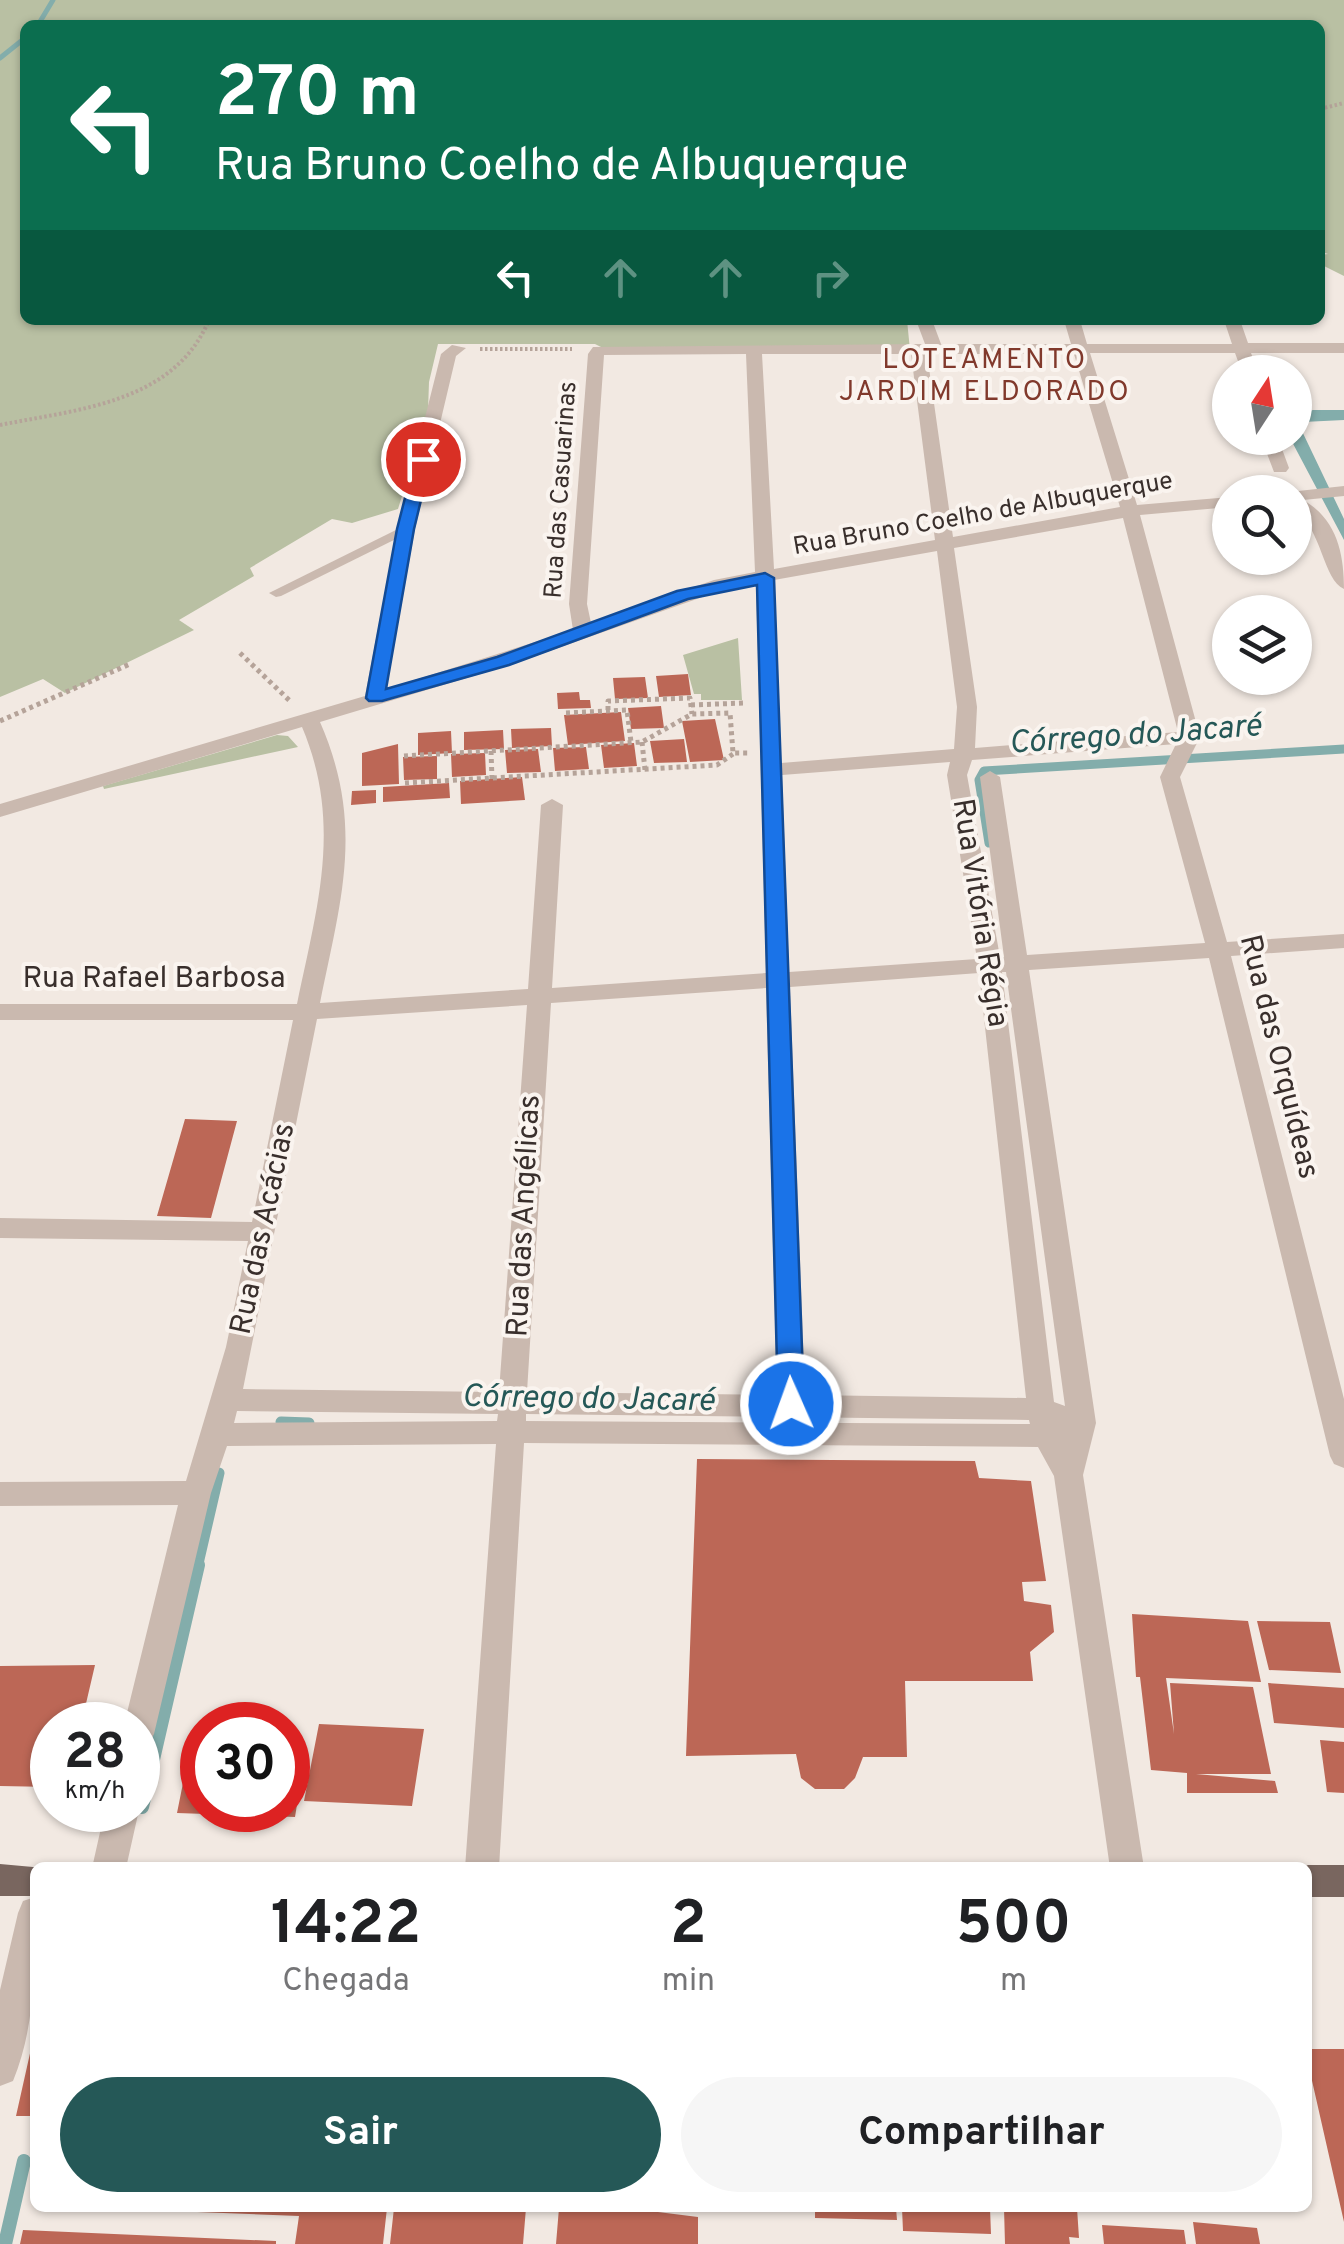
<!DOCTYPE html>
<html lang="pt">
<meta charset="utf-8">
<style>
body{margin:0;font-family:Overpass,sans-serif;background:#f6f6f6;color:#202124;height:100vh;display:flex;flex-direction:column;font-size:38px;white-space:nowrap}
*{box-sizing:border-box;margin:0}
p{font-size:32px;color:#757577}
.icon{flex:none;width:55px;height:55px;fill:none;stroke:currentColor;stroke-width:2;stroke-linecap:round;stroke-linejoin:round}
.map{position:relative;flex:1;overflow:hidden}
.side{position:absolute;left:30px;top:1862px;width:1282px;height:350px;display:flex;flex-direction:column;background:#fff;border-radius:15px;box-shadow:0 2px 8px #0004}
.side>*{flex:none}
.guide{position:absolute;left:20px;top:20px;width:1305px;height:305px;border-radius:15px;box-shadow:0 2px 8px #0004;background:#0b6e4f;color:#fff;overflow:hidden}
.needle{width:65px;rotate:12deg}
.tools{position:absolute;left:1212px;top:355px;display:grid;gap:20px}
.tools a{display:grid;place-items:center;width:100px;height:100px;border-radius:50%;background:#fff;box-shadow:0 2px 8px #0004;font-size:50px}
.speed{position:absolute;left:30px;top:1702px;display:flex;gap:20px;font-size:50px;font-weight:700;text-align:center}
.speed>*{display:grid;place-content:center;width:130px;height:130px;border-radius:50%;background:#fff;box-shadow:0 2px 8px #0004;line-height:1}
.speed small{font-size:25px;font-weight:400}
.speed .limit{border:15px solid #d22;background:#fff;color:#111}
.pin{position:absolute;display:grid;place-items:center;width:85px;height:85px;color:#fff;margin:-42px;border:5px solid #fff;border-radius:50%;box-shadow:0 2px 10px #0007}
.me{position:absolute;width:110px;margin:-55px;rotate:358deg;stroke-linejoin:round;filter:drop-shadow(0 0 8px #0008)}
.turn{display:flex;align-items:center;gap:35px;height:210px;padding:0 30px;font-size:45px}
.turn .icon{width:130px;height:130px;stroke-width:2.5}
.turn b{display:block;font-size:70px;line-height:85px}
.lanes{display:flex;align-items:center;height:95px;padding:0 30px;background:#0003;justify-content:center;gap:50px;direction:ltr}
.lanes .off{opacity:.35}
.eta{display:flex;justify-content:space-evenly;align-items:center;height:170px;text-align:center}
.eta b{font-size:60px;font-weight:700;line-height:70px}
.button{display:flex;gap:20px;margin-top:auto;padding:20px 30px}
.button a{flex:1;height:115px;border-radius:60px;background:#255857;color:#fff;font-size:40px;font-weight:700;line-height:115px;text-align:center}
.button a+a{background:#f6f6f6;color:#202124}
.map>svg:first-child{display:block}
</style>
<div class="map">
<svg width="1344" height="2244" viewBox="0 0 1344 2244">
<rect width="100%" height="100%" fill="#f2e9e2"/>
<path fill="#b9c0a3" d="M0 0H1344V276L1320 264V255L1328 254 1320 251V25H25V320H907L910 350 611 352 595 344H438L429 382 428 411 398 509 352 523 332 519 250 568 254 576 179 620 194 630 65 693 43 679 0 697Z
M738 638 742 700H701V694H694L683 655Z
M277 735 288 736 298 747 104 789 103 786Z"/>
<path fill="#83adab" d="M1313 410H1344V420L1303 422 1300 427 1344 519V540L1290 438H1295V414Z"/>
<g fill="none" stroke-linecap="round" stroke-linejoin="round">
<path stroke="#83adab" stroke-width="5" d="M38 25 53 0
M0 58 25 38"/>
<path stroke="#83adab" stroke-width="9" d="M989 843 979 780 984 771 1344 749"/>
<path stroke="#83adab" stroke-width="11" d="M281 1422 309 1423
M197 1568 219 1473"/>
<path stroke="#83adab" stroke-width="14" d="M142 1807 198 1565
M5 2244 24 2161"/>
</g>
<path fill="#bc6756" d="M688 674 691 695 659 697 656 676Z
M645 677 648 698 615 699 613 678Z
M579 692 580 700H590L591 708 558 709 557 693Z
M661 706 664 728 631 729 628 708Z
M621 712 625 741 568 745 564 715Z
M715 719 724 760 690 762 682 721Z
M551 728 552 746 512 748 511 729Z
M503 730 504 749 464 750V732Z
M451 731 452 753 418 755V733Z
M684 739 687 762 654 763 650 741Z
M634 743 637 766 604 768 601 745Z
M398 744 399 784 362 786V753Z
M586 747 589 769 555 771 553 748Z
M538 749 541 772 507 773 505 750Z
M485 753 486 775 452 777 451 754Z
M437 756V779L404 780 403 757Z
M522 777 525 800 461 804 460 781Z
M449 783 450 798 383 802V787Z
M376 790V803L351 805 352 791Z
M185 1119 237 1121 211 1218 157 1216Z
M697 1459 975 1461 979 1478 1031 1481 1046 1581 1022 1582 1024 1601 1051 1605 1054 1632 1030 1652 1033 1681H905L907 1757H863L855 1778 844 1789H815L801 1778 796 1754 686 1756Z
M1132 1614 1248 1621 1261 1682 1166 1678 1174 1734 1170 1683 1253 1687 1271 1774H1196L1275 1781 1278 1793H1187V1773L1151 1770 1140 1677H1136Z
M1257 1621 1330 1622 1341 1673 1269 1670Z
M95 1665 81 1725H52V1787L0 1786V1666Z
M1268 1683 1344 1688V1728L1274 1723Z
M319 1724 424 1729 412 1806 304 1801Z
M1320 1740 1344 1742V1793L1327 1792Z
M188 1758H202V1810H288V1761H304L295 1817 177 1813Z
M33 2040 35 2116H16Z
M1308 2049H1344V2222L1308 2063Z
M198 2208H387L383 2244H295L299 2216 197 2212Z
M394 2208H526L523 2244H390Z
M559 2208H626L698 2217V2244H556Z
M815 2208H896L897 2220 815 2218Z
M902 2208H990L991 2234 903 2231Z
M1004 2208H1077L1079 2238 1069 2237 1070 2244H1005Z
M1193 2222 1257 2228 1260 2244H1196Z
M1102 2225 1184 2230 1186 2244H1104Z
M23 2230 276 2241V2244H20Z"/>
<g fill="none" stroke-linecap="round" stroke-linejoin="round">
<path stroke="#b5a399" stroke-width="4" stroke-dasharray="2.5 2.5" stroke-linecap="butt" d="M1320 109 1344 103
M480 349H572
M0 425C79 409 174 403 209 320"/>
<path stroke="#b5a399" stroke-width="5" stroke-dasharray="4 4" stroke-linecap="butt" d="M240 653 290 701
M691 705 745 703
M608 710V701L690 698 692 714
M566 713 627 710 631 742
M0 721 130 664
M642 742 645 770
M491 751 492 779
M404 756 642 742 692 714 730 713 733 753H748
M405 783 717 765 733 754"/>
<path fill="#cab9af" fill-rule="evenodd" d="M406 525 412 529 410 532 281 596 276 597 269 593Z"/>
<path fill="#cab9af" fill-rule="evenodd" d="M916 320H932L941 344H1071L1064 320H1080L1087 344H1232L1224 320H1240L1248 343H1344V353H1251L1258 372H1242L1235 353H1090L1137 505 1230 497V507L1140 515 1200 737 1180 777 1227 942 1344 934V948L1231 956 1344 1399V1468L1334 1464 1330 1456 1209 958 1029 970 1096 1423 1083 1475 1144 1868H1110L1054 1476 1038 1447 524 1443 499 1868H465L496 1444 227 1446 211 1493 154 1734 149 1744 138 1748V1725H124L178 1505 0 1506V1482L186 1481 226 1347 248 1241 0 1238V1218L252 1222 293 1020H0V1004H297C317 907 343 824 302 727L0 817V804L365 696 397 529 441 354 452 345 466 348 456 356 415 529 386 689 573 630 569 604 588 354 593 347 925 344ZM746 354 755 572 714 580 591 623 587 604 604 355ZM762 354H911L935 540 774 569ZM927 354H1074L1120 507 953 537ZM1123 518 1178 732 975 748 977 707 954 548ZM937 551 957 707 954 749 781 763 774 580ZM756 583 766 973 552 988 563 805 552 799 541 805 528 989 320 1003C341 899 365 825 320 722L510 665 725 589ZM1176 744 1160 777 1205 943 1027 955 1000 777 990 771 980 777 1004 957H1000L967 775 972 760ZM950 762 947 775 977 959 789 972 782 775ZM1002 972H1006L1065 1406 1054 1402ZM979 973 1026 1398 805 1395 790 987ZM766 988 777 1395 527 1392 551 1003ZM527 1005 499 1392 243 1389 317 1019ZM237 1411 498 1414 497 1421 234 1423ZM526 1414 1029 1420 1030 1424 526 1421Z
M1261 438H1278L1289 468 1286 472H1274Z
M1344 486V496L1303 500C1337 519 1344 554 1344 589 1323 580 1322 529 1295 510V492H1289Z
M138 1808 139 1810 126 1868H92L105 1810Z
M35 1897C35 1959 37 2022 13 2081L0 2086V1990L18 1913 23 1901Z"/>
<path fill="#79665f" fill-rule="evenodd" d="M0 1864 44 1868H35V1896H0Z
M1308 1865H1344V1897H1308V1868H1302Z"/>
</g>
<path fill="#1a73e8" stroke="#114b97" stroke-width="2.5" d="M423 455 431 459 414 529 386 689 497 657 677 591 765 573 774 578 804 1404 800 1412H782L778 1404 757 585 688 599 509 665 382 701H369L366 698 397 529 415 459Z"/>
<g text-anchor="middle" dominant-baseline="central" stroke-width="8" stroke-linejoin="round" paint-order="stroke">
<g font-size="25" fill="#392f2c" stroke="#faf4ef">
<text transform="translate(562 490) rotate(-86)">Rua das Casuarinas</text>
<text transform="translate(983 515) rotate(-10)">Rua Bruno Coelho de Albuquerque</text>
</g>
<g font-size="28" letter-spacing="2.5" fill="#81392c" stroke="#faf4ef">
<text x="985" y="361">LOTEAMENTO<tspan x="985" dy="32">JARDIM ELDORADO</tspan></text>
</g>
<g font-size="30" fill="#392f2c" stroke="#faf4ef">
<text transform="translate(979 913) rotate(81)">Rua Vitória Régia</text>
<text x="154" y="979">Rua Rafael Barbosa</text>
<text transform="translate(1278 1057) rotate(76)">Rua das Orquídeas</text>
<text transform="translate(525 1216) rotate(-87)">Rua das Angélicas</text>
<text transform="translate(264 1229) rotate(-78)">Rua das Acácias</text>
</g>
<g font-size="32" font-style="italic" fill="#255857" stroke="#faf4ef">
<text transform="translate(1135 736) rotate(-4)">Córrego do Jacaré</text>
<text transform="translate(588 1400) rotate(1)">Córrego do Jacaré</text>
</g>
</g>
</svg>
<div class="tools">
<a><svg class="needle" viewBox="-14 -14 28 28"><path d="M0-13l5 13h-10z" fill="#e53935"/><path d="M0 13l5-13h-10z" fill="#757577"/></svg></a>
<a><svg class="icon" aria-label="search" viewBox="0 0 24 24"><circle cx="10" cy="10" r="6"/><path d="M15 15l6 6"/></svg></a>
<a><svg class="icon" aria-label="layers" viewBox="0 0 24 24"><path d="M12 4l9 5-9 5-9-5zM3 14l9 5 9-5"/></svg></a>
</div>
<div class="speed"><div>28<small>km/h</small></div><div class="limit">30</div></div>
<div class="pin" style="left:423px;top:459px;background:#d93025"><svg class="icon" aria-label="arrive" viewBox="0 0 24 24"><path d="M6 21V4h12l-3 4 3 4H6"/></svg></div>
<svg class="me" style="left:791px;top:1404px" viewBox="-20 -20 40 40"><circle r="17" fill="#1a73e8" stroke="#fff" stroke-width="3"/><path d="M0-11L8 9 0 5-8 9z" fill="#fff"/></svg>
<div class="guide">
<div class="turn"><svg class="icon" aria-label="left" viewBox="0 0 24 24"><path d="M17 20v-9H6M10 6l-5 5 5 5"/></svg><div><b>270 m</b>Rua Bruno Coelho de Albuquerque</div></div>
<div class="lanes"><svg class="icon" aria-label="left" viewBox="0 0 24 24"><path d="M17 20v-9H6M10 6l-5 5 5 5"/></svg><svg class="icon off" aria-label="ahead" viewBox="0 0 24 24"><path d="M12 20V5M6 11l6-6 6 6"/></svg><svg class="icon off" aria-label="ahead" viewBox="0 0 24 24"><path d="M12 20V5M6 11l6-6 6 6"/></svg><svg class="icon off" aria-label="right" viewBox="0 0 24 24"><path d="M7 20v-9h11M14 6l5 5-5 5"/></svg></div>
</div>
<section class="side">
<div class="eta">
<div><b>14:22</b><p>Chegada</p></div>
<div><b>2</b><p>min</p></div>
<div><b>500</b><p>m</p></div>
</div>
<div class="button"><a>Sair</a><a>Compartilhar</a></div>
</section>
</div>
